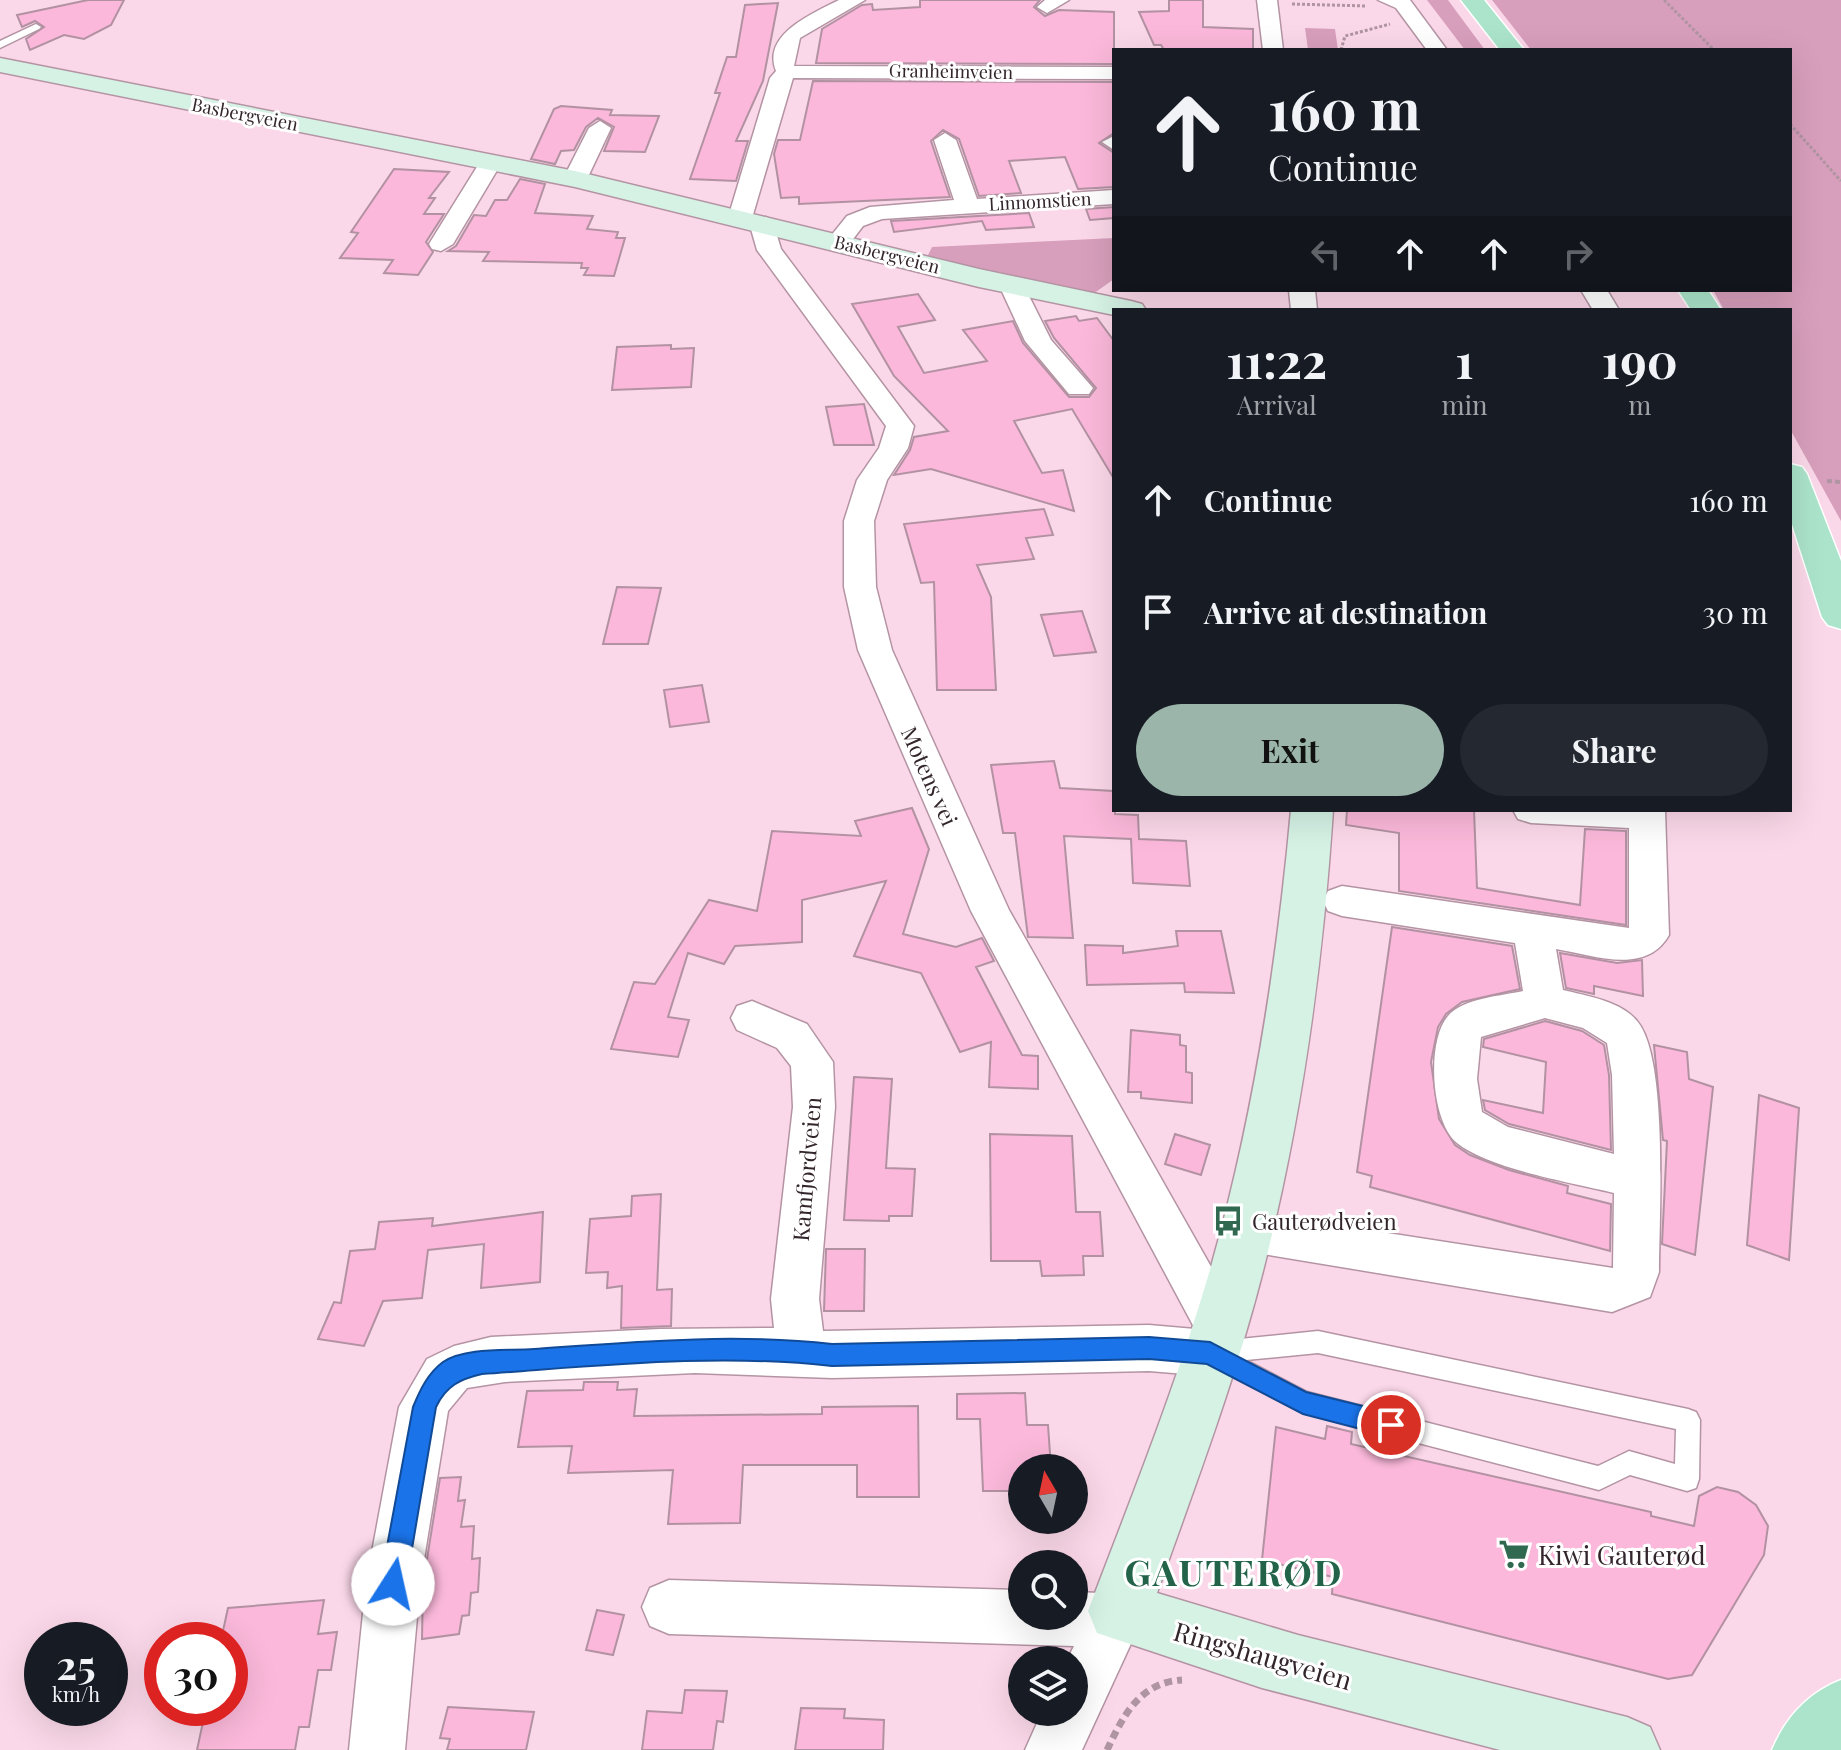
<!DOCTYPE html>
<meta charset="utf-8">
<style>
body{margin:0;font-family:"Playfair Display",serif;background:#242831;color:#f1f3f6;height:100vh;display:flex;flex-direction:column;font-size:30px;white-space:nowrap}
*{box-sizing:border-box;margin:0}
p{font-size:26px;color:#9ea1a6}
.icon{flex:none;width:44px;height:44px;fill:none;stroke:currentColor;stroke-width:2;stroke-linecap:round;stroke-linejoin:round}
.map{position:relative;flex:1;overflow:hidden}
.panel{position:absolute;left:1112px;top:308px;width:680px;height:504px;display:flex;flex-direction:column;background:#171b24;border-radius:0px;box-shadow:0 8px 32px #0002}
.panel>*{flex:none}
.banner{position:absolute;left:1112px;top:48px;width:680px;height:244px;border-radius:0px;box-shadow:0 8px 32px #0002;background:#171b24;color:#f1f3f6;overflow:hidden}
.needle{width:52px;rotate:351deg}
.fabs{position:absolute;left:1008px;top:1454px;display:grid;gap:16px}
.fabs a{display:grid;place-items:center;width:80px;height:80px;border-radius:50%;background:#171b24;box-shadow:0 8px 32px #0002;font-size:40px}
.speed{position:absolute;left:24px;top:1622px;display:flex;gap:16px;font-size:40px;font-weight:700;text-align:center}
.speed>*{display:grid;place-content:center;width:104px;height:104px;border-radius:50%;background:#171b24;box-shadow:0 8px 32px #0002;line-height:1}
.speed small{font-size:20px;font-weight:400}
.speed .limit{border:12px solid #d22;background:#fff;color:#111}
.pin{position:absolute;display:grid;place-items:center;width:68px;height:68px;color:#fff;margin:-34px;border:4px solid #fff;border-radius:50%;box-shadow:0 2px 8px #0007}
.me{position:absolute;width:88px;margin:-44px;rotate:10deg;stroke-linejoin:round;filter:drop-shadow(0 0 6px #0008)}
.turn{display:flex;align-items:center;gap:28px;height:168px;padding:0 24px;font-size:36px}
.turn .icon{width:104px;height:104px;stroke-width:2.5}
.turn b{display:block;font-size:56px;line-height:68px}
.lanes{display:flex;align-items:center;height:76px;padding:0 24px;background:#0003;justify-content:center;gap:40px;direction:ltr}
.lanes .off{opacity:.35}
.eta{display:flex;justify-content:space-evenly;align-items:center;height:136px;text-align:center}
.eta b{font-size:48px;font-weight:700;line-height:56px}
.button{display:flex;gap:16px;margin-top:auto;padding:16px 24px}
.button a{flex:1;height:92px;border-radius:48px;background:#9bb5ab;color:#111;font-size:32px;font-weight:700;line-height:92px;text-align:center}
.button a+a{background:#242831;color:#f1f3f6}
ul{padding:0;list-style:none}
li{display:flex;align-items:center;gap:24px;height:112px;padding:0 24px}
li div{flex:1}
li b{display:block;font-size:30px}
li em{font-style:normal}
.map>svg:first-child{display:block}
</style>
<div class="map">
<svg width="1841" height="1750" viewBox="0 0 1841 1750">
<rect width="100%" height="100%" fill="#fbd8e9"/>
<path fill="#d89fbc" d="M1427 0H1448L1485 50H1465Z
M1492 0H1841V521L1790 429V310H1724L1713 290H1790V50H1531Z
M1305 28 1335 29 1338 50H1308Z
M1114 238V279L1093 294 927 257 932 247Z"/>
<path fill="#fbb8da" stroke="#b292a2" stroke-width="2" d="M88 0H124L111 25 84 39 64 35 30 50 26 39 44 27 35 21 22 27 17 15Z
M920 0H1040L1034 7 1045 16 1059 10 1114 12V64L816 63 822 29 862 5 872 4 873 10 920 7Z
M1169 0H1203V27L1253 29V50H1164L1161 45H1154L1139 12 1169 11Z
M778 3 763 81 736 141H748L736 181 690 179 720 93H715L727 57H736L745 5Z
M813 81 1114 82V133L1099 143 1114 153V187L1078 189 1065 157 1009 161 1021 193 979 196 959 139 943 130 931 141 950 197 799 204V197L781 198 774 154 778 140H800Z
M561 106 612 110 610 115 659 116 645 152 604 151 614 127 598 118 586 127 574 150 561 151 555 164 531 159 554 109Z
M394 169 449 172 429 198H435L424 214H444L426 242 433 252 418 275 384 273 393 260 340 258 358 233 351 232Z
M520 179 545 184 535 213 593 216 587 229 618 232 616 238H625L614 276 584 275 588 268H581L582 263 483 261 489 252 448 251 456 246 474 215 486 216 495 200H507Z
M1114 207V218L1090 220 1086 209Z
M1029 213 1034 227 986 230 982 221 894 232 891 221Z
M918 294 935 320 898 327 924 373 987 361 963 330 1013 321 1023 343 1069 397H1089L1096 388 1054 338 1045 321 1076 316 1079 321 1097 318 1114 341V479L1072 409 1014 421 1042 473 1063 470 1074 511 931 469 894 475 910 450 914 437 948 431 894 376 852 304Z
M671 345V349L694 348 691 387 612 390 617 347Z
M864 404 874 445H834L826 407Z
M1044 509 1053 535 1026 538 1034 559 977 565 991 597 996 690H937L934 582 921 583 904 524Z
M617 587 661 588 648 644H603Z
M1082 611 1096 652 1054 656 1041 615Z
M702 685 709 722 670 727 664 690Z
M1054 761 1060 788 1114 791 1115 814 1138 815 1139 839 1186 841 1190 886 1133 883 1131 839 1064 836 1073 938 1028 937 1015 833H1003L991 765Z
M912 808 929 849 903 934 956 947 982 938 994 961 976 967 1022 1055 1038 1056V1089L989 1087 991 1042 960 1052 921 973 854 956 886 881 802 900V942L735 946 724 964 688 953 668 1017 689 1020 678 1057 611 1049 634 982 655 984 709 900 757 911 772 831 861 836 855 821Z
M1347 810H1474L1477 888 1580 905 1585 829 1626 831V925L1399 891V833L1346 825Z
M1392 927 1512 946 1520 989 1462 1002 1446 1014 1438 1027 1431 1062 1439 1119 1455 1145 1470 1155 1509 1170 1568 1186 1567 1193 1611 1204 1610 1251 1370 1187 1372 1176 1357 1172Z
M1176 931H1221L1234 993 1185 992 1184 983 1087 985 1085 945 1123 946V953L1178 946Z
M1560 953 1617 963 1642 960 1643 996 1594 986V994L1566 988Z
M1545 1021 1582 1031 1604 1045 1609 1075 1611 1150 1509 1124 1485 1110 1483 1100 1543 1113 1546 1062 1483 1047 1484 1039Z
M1131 1030 1180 1035V1045L1186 1046V1072L1192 1073V1103L1141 1098V1092H1128Z
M1654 1045 1687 1052 1689 1079 1713 1087 1695 1255 1662 1244 1667 1141 1663 1140Z
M854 1077 892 1079 886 1168 915 1169 912 1216H889V1221L844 1220Z
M1759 1095 1799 1108 1789 1260 1747 1245Z
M990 1134 1072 1136 1076 1212H1100L1103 1256H1083L1084 1275 1042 1276 1040 1261H991Z
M1175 1134 1210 1145 1201 1175 1165 1164Z
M661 1194 657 1290 672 1289 671 1326 621 1328 622 1286 607 1288 608 1272 586 1273 590 1219 631 1216 632 1196Z
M543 1212 540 1282 481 1288 484 1244 428 1250 422 1298 383 1301 364 1346 318 1339 334 1302 341 1303 350 1251 375 1249 379 1222 433 1218 432 1226Z
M826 1249H865L864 1311H824Z
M584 1382H618L617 1390 637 1389 634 1416 822 1414V1407L918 1406 919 1497H857V1465H743L740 1523 668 1524 673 1470 568 1473 572 1446 518 1447 527 1391 583 1390Z
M1025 1393 1027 1425H1048L1051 1468H1022V1491H983L980 1419H957V1394Z
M1327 1426 1352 1432 1351 1444 1651 1512V1516L1694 1526 1699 1496 1717 1487 1738 1492 1756 1505 1768 1526 1764 1555 1692 1675 1668 1679 1332 1594 1333 1577 1262 1560 1276 1427 1325 1439Z
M461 1477 458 1501 465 1500 461 1527 474 1526 472 1559 480 1558 478 1592 471 1593 469 1615 462 1616 459 1634 422 1639 423 1584 440 1478Z
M324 1600 318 1634 337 1632 331 1670H318L309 1727H299L295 1750H197L206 1708H230V1640H221L228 1608Z
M597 1610 624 1615 613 1655 586 1650Z
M685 1690 727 1691 723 1722 717 1721 713 1750H642L647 1711 682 1713Z
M448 1707 534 1712 526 1750H447L450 1739 440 1738Z
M801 1708 845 1709 844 1718 884 1720 883 1750H795Z"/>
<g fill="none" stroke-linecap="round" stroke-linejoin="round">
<g stroke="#b494a3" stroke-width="3">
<path id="service" d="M36 24 41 27 39 29 0 48V41Z
M1318 1331 1688 1409 1696 1412 1700 1420 1699 1479 1696 1488 1687 1491 1630 1475 1599 1490 1303 1413 1202 1361 1199 1353 1202 1345 1210 1342ZM1318 1353 1676 1429 1675 1464 1629 1451 1598 1466 1307 1392 1246 1360Z"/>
</g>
<g stroke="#b494a3" stroke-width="3">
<path id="minor" d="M839 0H865L800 38 794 66 1114 67V79L793 78 752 218 748 223H732L728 218 770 78 776 71C761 34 814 13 839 0Z
M1045 0H1069L1047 13 1037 7Z
M1257 0H1277L1283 50H1263Z
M1378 0H1410L1447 50H1427L1396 8Z
M600 121 611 128 587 179 583 184H567L563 179 589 128Z
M945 133 956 140 977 199 1114 190V204L882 219 863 226 847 247H829L826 242 847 216 870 207 954 200 934 140Z
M1114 136V150L1102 142Z
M491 155 502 162 453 244 441 251 432 249 429 244 480 162Z
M766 217 778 224 775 229 781 249 914 426 908 448 887 480 874 521 876 587 892 650 1009 910 1244 1325 1237 1341 1230 1343 1234 1353 1227 1369 1210 1376 1149 1371 832 1378 695 1373 505 1382 467 1388 448 1411 420 1584 405 1750H349L366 1584 399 1407 427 1359 454 1346 491 1337 660 1329 774 1328 771 1299 793 1107 791 1066 777 1048 737 1030 731 1018 737 1006 752 1001 807 1024 833 1062 835 1107 819 1299 823 1331 1149 1325 1195 1329 971 911 858 650 844 587V521L857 480 879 448 886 426 757 250 751 229 758 219Z
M1012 277 1021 280 1051 340 1093 388 1089 394H1069L1025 341 999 285Z
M1289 290H1315L1317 310H1291Z
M1581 290H1607L1619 310H1593Z
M1513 810H1665L1669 935C1646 976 1593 955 1556 949L1563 990C1587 996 1621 1001 1637 1021 1669 1058 1659 1219 1659 1272L1650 1297 1612 1312 1245 1251 1229 1245 1222 1231 1229 1217 1245 1211 1613 1268 1614 1193C1573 1183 1489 1169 1457 1143 1431 1122 1426 1041 1448 1016 1463 998 1501 996 1523 991L1515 943 1342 916 1328 911 1323 901 1328 891 1342 886 1629 928V828L1531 823 1518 819ZM1545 1018 1583 1028 1607 1043 1612 1075 1614 1154 1508 1127 1482 1112 1477 1079 1481 1037Z
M669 1580 1022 1590V1616H1074V1592L1100 1593 1119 1584 1138 1592 1146 1611 1082 1750H1025L1042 1712H1074V1660H1067L1074 1646 669 1634 650 1626 642 1607 650 1588Z"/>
</g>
<g stroke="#b494a3" stroke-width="3">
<path id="secondary" d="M0 58 575 171 979 269 1131 301 1142 304 1146 310H1114V315L979 287 575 187 0 72Z
M1291 810H1333C1323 962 1303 1111 1266 1259 1238 1373 1196 1483 1157 1593L1298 1635 1627 1717 1650 1727 1660 1750H1500L1262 1688 1097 1633 1088 1611C1132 1496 1178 1381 1212 1263 1254 1115 1277 963 1291 810Z"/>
</g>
<g stroke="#fff" stroke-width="3">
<path id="primary" d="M1461 0H1484L1524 50H1500Z
M1678 290H1708L1721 310H1691Z
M1790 464 1802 467 1807 474 1841 561V629L1828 625 1822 617 1790 518Z
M1841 1680V1750H1772C1786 1717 1808 1693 1841 1680Z"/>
</g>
<path stroke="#af94a1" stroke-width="3" stroke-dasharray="3 2" stroke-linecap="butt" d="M1664 0 1714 50
M1292 4 1366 6
M1341 50 1345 36 1390 24
M1790 124 1841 181"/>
<path stroke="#af94a1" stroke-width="4" stroke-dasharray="5 3" stroke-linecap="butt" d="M1827 481 1841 482"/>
<path stroke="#af94a1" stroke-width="7" stroke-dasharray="8 5" stroke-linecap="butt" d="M1107 1750C1123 1716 1140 1682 1182 1680"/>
<use href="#service" fill="#fff" fill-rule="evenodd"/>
<use href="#minor" fill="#fff" fill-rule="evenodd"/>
<use href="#secondary" fill="#d5f2e5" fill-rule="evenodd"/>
<use href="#primary" fill="#ace4cb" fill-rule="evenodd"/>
</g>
<path fill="#1a73e8" stroke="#114b97" stroke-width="2" d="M1149 1337 1210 1342 1306 1392 1391 1413 1400 1417 1403 1425 1400 1433 1391 1437 1303 1414 1207 1364 1149 1359 832 1366C717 1353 598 1366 482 1374 460 1379 446 1386 436 1407L406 1584 402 1593 393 1597 384 1593 380 1584 413 1407C420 1390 428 1373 443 1362 466 1347 507 1351 534 1349 632 1342 734 1333 832 1344Z"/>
<defs>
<g id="bus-bare" transform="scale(2.4)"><path d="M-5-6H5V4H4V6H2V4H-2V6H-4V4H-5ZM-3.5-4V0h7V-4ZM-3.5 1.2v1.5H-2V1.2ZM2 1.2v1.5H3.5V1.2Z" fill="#316950" stroke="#fff" stroke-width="2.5" paint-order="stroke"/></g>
<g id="supermarket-bare" transform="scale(2.4)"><path d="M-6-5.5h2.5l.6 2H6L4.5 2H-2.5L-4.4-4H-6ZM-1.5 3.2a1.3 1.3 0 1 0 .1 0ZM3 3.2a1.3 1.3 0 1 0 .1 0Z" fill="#316950" stroke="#fff" stroke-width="2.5" paint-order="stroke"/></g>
</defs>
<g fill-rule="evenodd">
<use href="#bus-bare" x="1228" y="1221"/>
<use href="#supermarket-bare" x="1514" y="1554"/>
</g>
<g text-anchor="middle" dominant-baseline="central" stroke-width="6" stroke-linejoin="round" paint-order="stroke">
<g font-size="18" fill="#32252b" stroke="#fff">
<text transform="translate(951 71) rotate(1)">Granheimveien</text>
<text transform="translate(245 114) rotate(11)">Basbergveien</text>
<text transform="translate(1040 201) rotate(-3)">Linnomstien</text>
<text transform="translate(887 254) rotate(14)">Basbergveien</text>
</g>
<g font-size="22" fill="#32252b" stroke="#fff">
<text transform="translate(930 776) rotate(66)">Motens vei</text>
<text transform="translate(806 1169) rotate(-85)">Kamfjordveien</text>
</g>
<g font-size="22" fill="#32252b" stroke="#fff" text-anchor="start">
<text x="1252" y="1221">Gauterødveien</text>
</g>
<g font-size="26" fill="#32252b" stroke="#fff" text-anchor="start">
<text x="1538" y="1554">Kiwi Gauterød</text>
</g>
<g font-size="26" fill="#32252b" stroke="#fff">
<text transform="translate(1263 1655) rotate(16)">Ringshaugveien</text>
</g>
<g font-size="36" font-weight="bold" letter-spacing="2" fill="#226349" stroke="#fff">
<text x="1234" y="1571">GAUTERØD</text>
</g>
</g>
</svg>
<div class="fabs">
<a><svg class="needle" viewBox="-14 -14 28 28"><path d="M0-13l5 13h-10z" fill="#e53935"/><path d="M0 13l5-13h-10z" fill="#9ea1a6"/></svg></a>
<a><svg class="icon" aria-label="search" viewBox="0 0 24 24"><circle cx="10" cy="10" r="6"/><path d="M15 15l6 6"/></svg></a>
<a><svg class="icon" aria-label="layers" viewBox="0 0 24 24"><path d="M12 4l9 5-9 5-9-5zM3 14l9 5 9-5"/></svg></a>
</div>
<div class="speed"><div>25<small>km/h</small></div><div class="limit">30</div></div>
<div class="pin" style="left:1391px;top:1425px;background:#d93025"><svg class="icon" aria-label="arrive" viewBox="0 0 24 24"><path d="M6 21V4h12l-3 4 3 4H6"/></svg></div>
<svg class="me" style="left:393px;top:1584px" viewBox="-20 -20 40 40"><circle r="19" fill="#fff"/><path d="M0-13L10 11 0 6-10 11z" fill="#1a73e8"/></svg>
<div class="banner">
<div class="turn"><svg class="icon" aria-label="ahead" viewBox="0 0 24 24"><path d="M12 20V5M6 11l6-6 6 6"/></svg><div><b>160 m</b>Continue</div></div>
<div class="lanes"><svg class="icon off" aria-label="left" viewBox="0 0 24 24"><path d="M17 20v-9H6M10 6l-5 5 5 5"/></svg><svg class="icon" aria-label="ahead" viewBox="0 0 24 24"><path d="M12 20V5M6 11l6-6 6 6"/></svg><svg class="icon" aria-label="ahead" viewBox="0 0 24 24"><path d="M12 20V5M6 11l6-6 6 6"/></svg><svg class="icon off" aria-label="right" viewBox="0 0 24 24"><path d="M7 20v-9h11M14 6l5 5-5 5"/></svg></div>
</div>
<section class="panel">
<div class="eta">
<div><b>11:22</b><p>Arrival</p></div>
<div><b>1</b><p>min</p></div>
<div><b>190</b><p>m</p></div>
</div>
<ul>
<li><svg class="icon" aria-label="ahead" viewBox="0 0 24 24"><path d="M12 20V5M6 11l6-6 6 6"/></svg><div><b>Continue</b></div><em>160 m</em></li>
<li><svg class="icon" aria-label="arrive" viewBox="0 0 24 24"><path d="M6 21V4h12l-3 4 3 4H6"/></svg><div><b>Arrive at destination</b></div><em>30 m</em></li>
</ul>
<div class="button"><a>Exit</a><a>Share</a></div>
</section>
</div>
